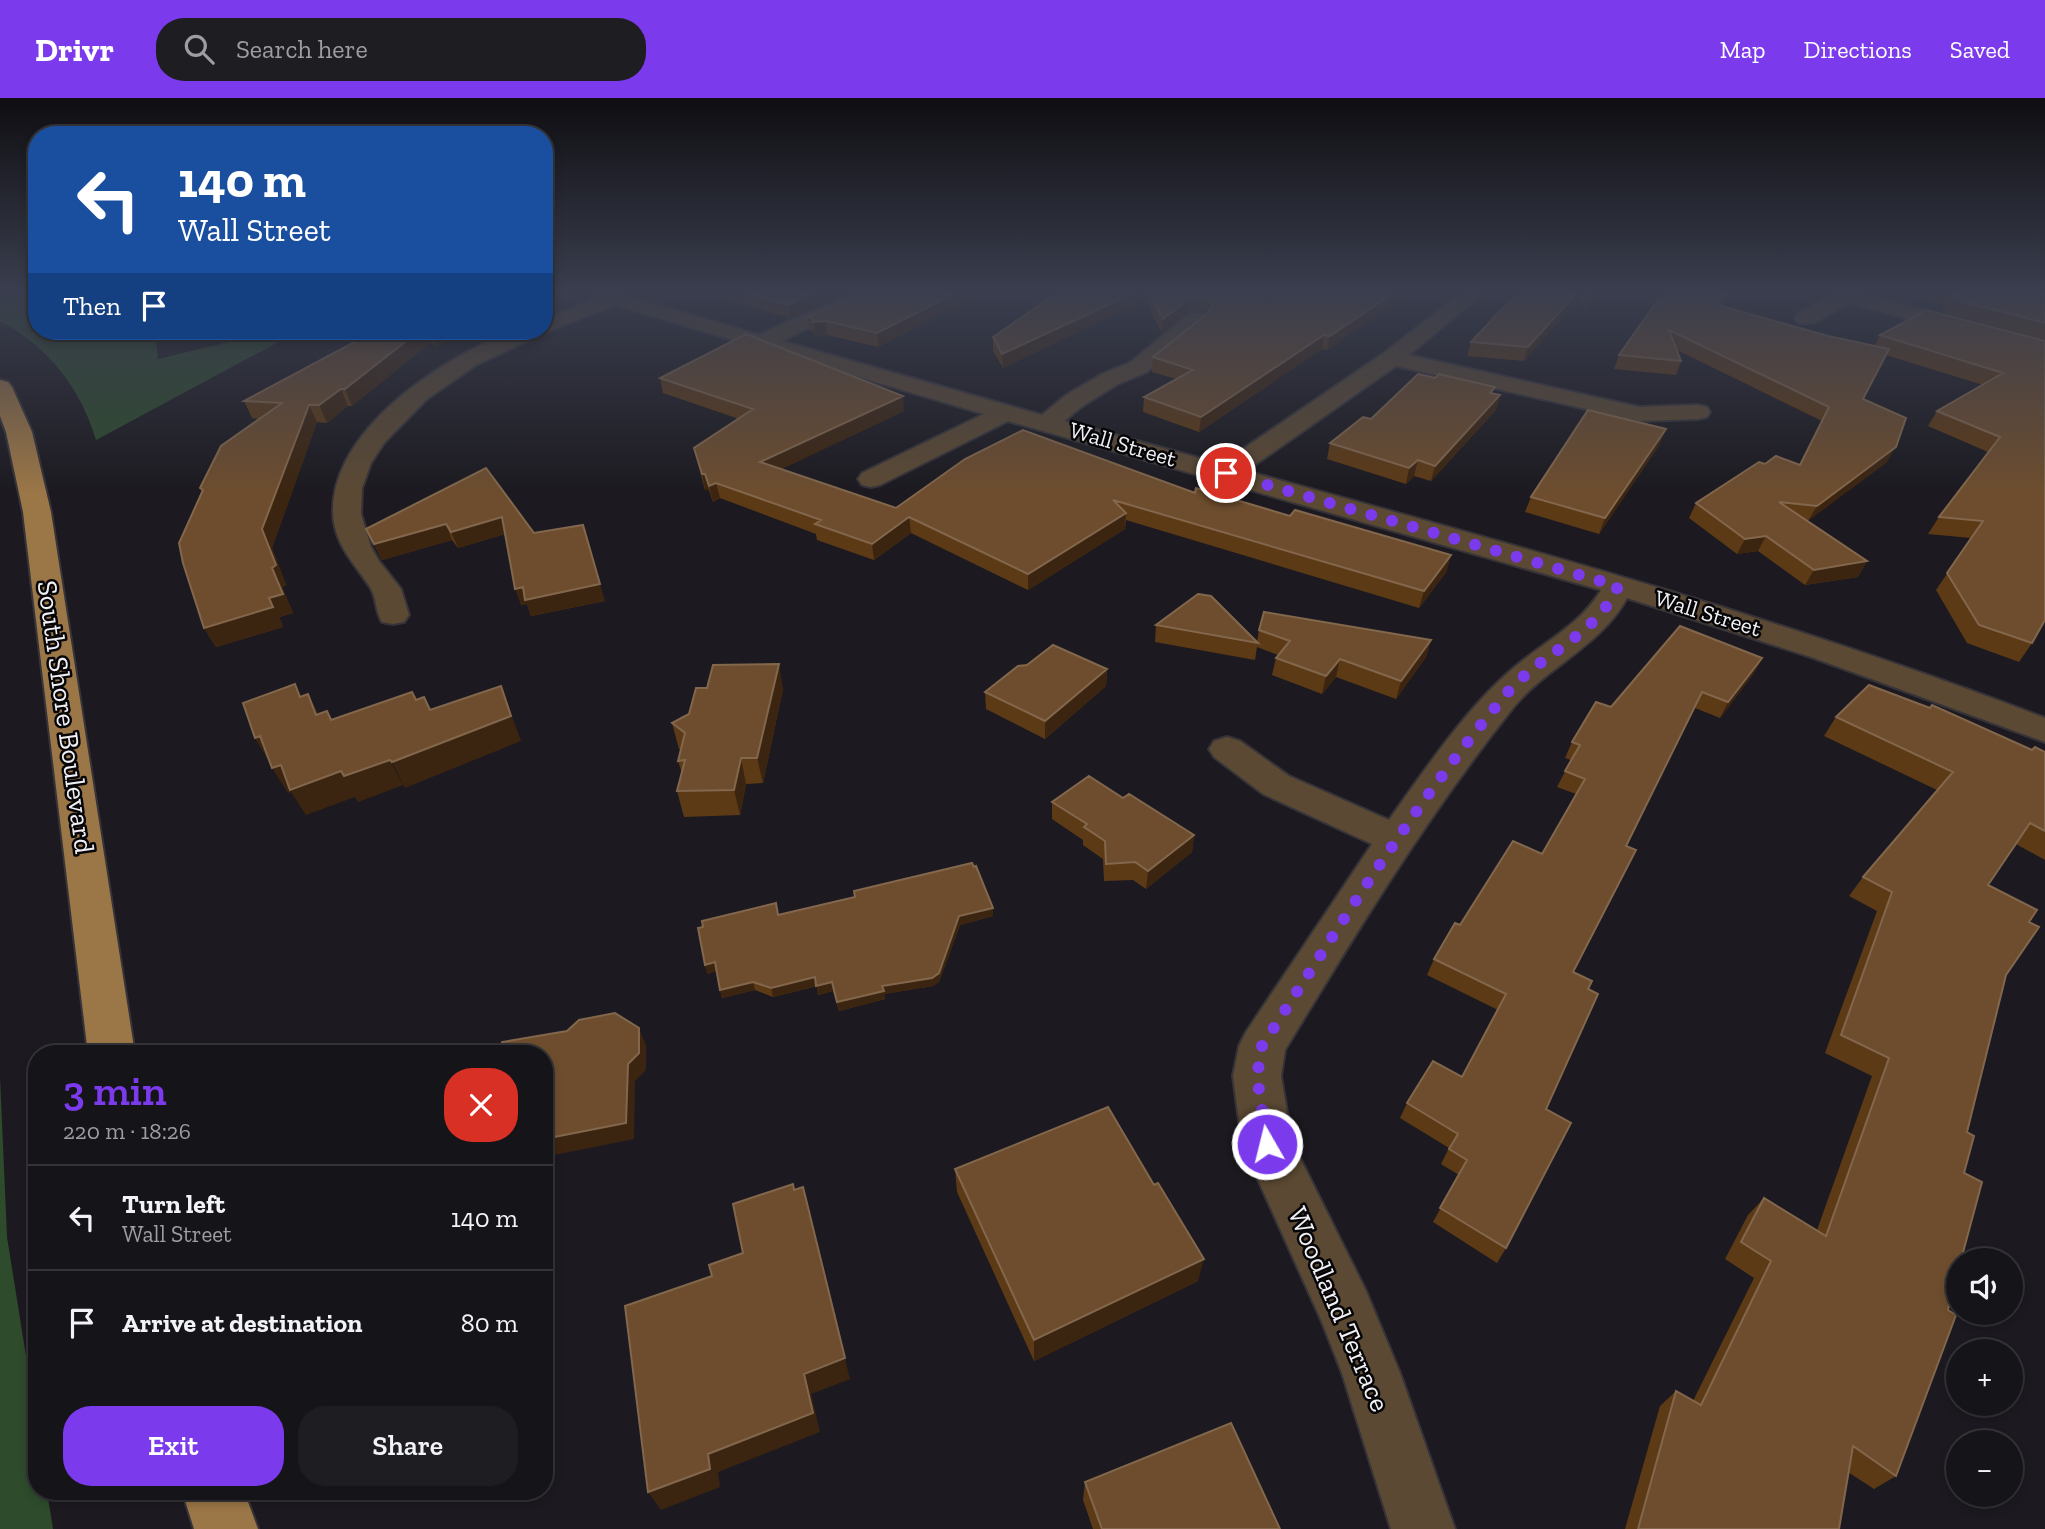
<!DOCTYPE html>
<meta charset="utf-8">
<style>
body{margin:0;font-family:"Zilla Slab",serif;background:#1e1d21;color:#f1f3f6;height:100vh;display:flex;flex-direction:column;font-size:26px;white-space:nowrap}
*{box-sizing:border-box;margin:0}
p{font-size:23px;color:#9d9ea2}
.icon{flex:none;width:38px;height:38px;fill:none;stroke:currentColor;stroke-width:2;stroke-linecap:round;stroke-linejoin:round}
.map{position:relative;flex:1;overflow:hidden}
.details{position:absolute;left:28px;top:947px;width:525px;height:455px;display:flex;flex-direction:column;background:#151418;border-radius:28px;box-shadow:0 4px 10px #0003,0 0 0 2px #343337}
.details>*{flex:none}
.banner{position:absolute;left:28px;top:28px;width:525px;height:214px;border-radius:28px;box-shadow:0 4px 10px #0003,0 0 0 2px #343337;background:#1a4fa0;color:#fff;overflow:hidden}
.fabs{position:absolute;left:1946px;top:1150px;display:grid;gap:14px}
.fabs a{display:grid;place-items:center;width:77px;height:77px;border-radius:50%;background:#151418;box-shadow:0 4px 10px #0003,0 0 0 2px #343337;font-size:35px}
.pin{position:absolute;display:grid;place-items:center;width:60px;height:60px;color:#fff;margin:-30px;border:4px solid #fff;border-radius:50%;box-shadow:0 2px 7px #0007}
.me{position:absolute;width:77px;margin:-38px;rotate:352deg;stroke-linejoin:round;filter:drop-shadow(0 0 5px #0008)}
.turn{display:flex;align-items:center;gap:24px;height:147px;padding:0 35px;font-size:32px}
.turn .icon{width:91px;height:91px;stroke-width:2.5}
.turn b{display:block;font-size:49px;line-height:60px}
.then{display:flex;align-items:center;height:66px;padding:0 35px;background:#0003;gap:14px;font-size:26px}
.round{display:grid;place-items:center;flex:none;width:74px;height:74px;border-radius:28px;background:#1e1d21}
.summary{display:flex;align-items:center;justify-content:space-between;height:119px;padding:0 35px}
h1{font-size:42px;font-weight:600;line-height:52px;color:#7c3aed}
.primary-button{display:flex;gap:14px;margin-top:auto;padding:14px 35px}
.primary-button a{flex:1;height:80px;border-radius:28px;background:#7c3aed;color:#fff;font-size:28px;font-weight:600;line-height:80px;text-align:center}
.primary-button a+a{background:#1e1d21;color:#f1f3f6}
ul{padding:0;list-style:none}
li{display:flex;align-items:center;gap:21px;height:105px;padding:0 35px;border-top:2px solid #343337}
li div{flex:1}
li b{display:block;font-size:26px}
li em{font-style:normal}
header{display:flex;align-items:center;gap:42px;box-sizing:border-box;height:98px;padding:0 35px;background:#7c3aed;color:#fff}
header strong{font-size:33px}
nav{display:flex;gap:38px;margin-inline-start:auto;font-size:24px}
.search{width:490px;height:63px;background:#1e1d21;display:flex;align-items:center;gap:18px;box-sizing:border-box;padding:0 24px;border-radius:28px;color:#9d9ea2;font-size:26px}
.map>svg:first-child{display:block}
</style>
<header>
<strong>Drivr</strong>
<div class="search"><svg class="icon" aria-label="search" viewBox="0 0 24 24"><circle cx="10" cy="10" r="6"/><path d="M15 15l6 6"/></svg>Search here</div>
<nav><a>Map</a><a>Directions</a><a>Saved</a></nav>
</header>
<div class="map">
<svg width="2045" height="1431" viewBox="0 0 2045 1431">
<rect width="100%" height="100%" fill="#1c1a20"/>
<path fill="#2e4b2c" d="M0 195H37V225L29 234 155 233 158 261 273 233H299L96 342C81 290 48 249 0 223Z
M0 978 7 1139 37 1327V1393H47L53 1431H0Z"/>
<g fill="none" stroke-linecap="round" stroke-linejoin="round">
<g stroke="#363439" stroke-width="4">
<path id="minor" d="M587 195H618L759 237 850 195H876L873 199 781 243 1042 317 1066 297 1102 276 1131 264 1190 215H1206L1209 220 1206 225 1147 274 1118 286 1084 307 1064 323 1221 366 1384 255 1461 195H1483L1409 257 1639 309 1698 307 1707 309 1710 314 1707 319 1698 321 1639 323 1396 268 1246 373C1515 447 1784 520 2045 620V644L1811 559 1627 500C1601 548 1546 569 1513 610 1427 718 1356 835 1285 952L1281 978 1292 1044 1366 1193 1400 1275 1455 1431H1391L1342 1275 1322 1224 1242 1046 1233 978 1239 948 1246 934 1372 746 1263 696 1214 659 1209 651 1214 643 1227 639 1240 643 1289 678 1389 722C1424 673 1464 613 1510 573 1540 546 1580 528 1601 492L1008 323 880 387 871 389 862 387 858 381 862 375 984 316 615 207 544 235 476 267 427 301 384 345 371 365 362 390 361 416 371 449 379 463 401 491 409 517 404 524 393 526 382 524C375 513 377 500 370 489 354 465 333 445 333 413 333 341 415 281 473 251 486 244 503 235 518 233 526 232 536 233 544 233V221L595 201Z
M1826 195H1858L2045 244V258L1850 205 1814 225H1798L1795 220 1798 215 1829 199Z"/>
</g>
<g stroke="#363439" stroke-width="4">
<path id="major" d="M0 282 8 284 12 289 32 334 51 414 135 956H88L23 414 6 334 0 318Z
M182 1393H244L258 1431H194Z"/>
</g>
<use href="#minor" fill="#5b4933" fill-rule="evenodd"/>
<use href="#major" fill="#9b7647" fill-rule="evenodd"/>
</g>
<path fill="#5d3a16" d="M703 195H845L790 220Z
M982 195 878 249 827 237 815 238 814 233 809 232 808 219Z
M1057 195H1404L1382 214 1327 252 1322 251 1199 334 1143 314 1144 299 1176 281 1152 274 1153 259 1208 215 1206 212 1188 213 1162 235 1145 202 1003 270 993 253V239Z
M1521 195H1602L1585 213 1580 199 1524 263 1467 258 1471 244Z
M1899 195H2045V242L1942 214 1946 207Z
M1722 208 1828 238 1875 248 1880 237 2045 243 2032 545 2019 564 1967 545 1936 492 1971 440 1928 436 1939 419 1988 354 1928 328 1937 313 1983 287 1886 257 1863 301 1887 364 1807 423 1867 463 1858 479 1805 487 1758 453 1737 456 1689 420 1696 405 1765 366 1800 367 1822 323 1677 252 1681 263 1676 277 1614 271 1619 257Z
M375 233H462L435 249 431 244 352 308H348L327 325 317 324 272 450 286 487 282 489 293 515 279 519 283 529 216 549 204 530 202 394 200 390 260 321 252 320 244 303Z
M660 280 904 313 781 371 896 410 1195 395 1447 473 1419 510 1126 422 1125 431 1028 492 911 435 874 462 817 442 816 436 720 400 713 404 709 392H705L694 350 739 321 663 295Z
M1493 295 1500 297 1496 312 1431 383 1414 378 1406 386 1327 361 1330 345 1371 321Z
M1660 346 1599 436 1525 414 1531 399Z
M486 370 534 435 605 503 531 518 527 506 521 507 505 436 458 450 452 442 382 462 366 431Z
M1156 527 1257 544 1259 532 1431 542 1426 559 1396 601 1336 579 1322 596 1272 577 1276 560 1278 557 1257 549 1255 562 1155 544Z
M1762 560 1754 575 1720 620 1695 610 1626 748 1573 874 1588 891 1546 1011 1506 1150 1497 1165 1433 1124 1459 1077 1441 1066 1449 1050 1400 1020 1407 1005 1462 979 1498 912 1427 877 1434 861 1460 827 1542 756 1576 696 1557 689 1571 662 1565 660 1572 644 1611 609Z
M1107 571 1106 588 1045 641 986 611 985 594Z
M783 591 763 685 746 686 740 717 684 719 677 693 682 675 678 663 681 652 679 651 672 625Z
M1836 619 2045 654V762L2016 746 1988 787 2029 824 2006 877 1967 1034 1964 1075 1896 1378 1874 1391 1848 1374 1839 1431H1625L1660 1308 1676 1293 1693 1303 1754 1180 1725 1161 1748 1117 1764 1100 1817 1132 1872 978 1825 955 1877 813 1849 798 1863 779 1937 692 1824 638Z
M1123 700 1194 737 1192 754 1146 791 1133 782 1104 783 1103 761 1083 747V742L1052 721V704Z
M854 793 993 818 960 827 939 884 933 888 884 896 885 901 839 913 833 893 818 897 817 888 773 899 755 892 722 900 716 873 707 876 778 817 855 800Z
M955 1071 1198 1183 1034 1263 957 1094Z
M1085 1384 1280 1431H1093L1083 1402Z"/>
<path fill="#3c2510" d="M815 195H845L790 220 788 207Z
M956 195H982L878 249 877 235Z
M1134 195H1146L1145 202 1003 270 1002 256Z
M1392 195H1404L1382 214 1327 252 1330 238Z
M1577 195H1582L1580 199 1524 263 1528 249Z
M1594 195H1602L1585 213 1589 200Z
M1728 195H1733L1713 220 1718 207Z
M1190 200 1188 213 1162 235 1163 221Z
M826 223 827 237 815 238 813 224Z
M419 233H427L431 244 352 308 345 291Z
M430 233H462L435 249Z
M1324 237 1322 251 1199 334 1201 319Z
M341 291 348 308 327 325 319 307Z
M1500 297 1496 312 1431 383 1435 368Z
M903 298 904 313 763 380 760 364Z
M309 307 317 324 272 450 286 487 282 489 293 515 279 519 283 529 216 549 204 530 269 500 272 470 262 431Z
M1666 331 1660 346 1599 436 1605 420Z
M1896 349 1887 364 1808 423 1817 408Z
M1418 362 1414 378 1406 386 1409 370Z
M702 376H705L709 392H705Z
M716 385 720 400 713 404 709 388Z
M1126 415 1125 431 1028 492V476Z
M502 419 508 435 458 450 451 434Z
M909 419 911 435 874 462 872 446Z
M446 426 452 442 382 462 374 446Z
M583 427 605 503 531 518 527 506 521 507 515 491Z
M1766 438 1758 453 1737 456 1745 441Z
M1451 457 1447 473 1419 510 1424 493Z
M1867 463 1858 479 1805 487 1814 472Z
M1431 542 1426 559 1396 601 1401 583Z
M1762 560 1754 575 1720 620 1728 604Z
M1340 561 1336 579 1322 596 1326 578Z
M779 566 783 591 763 685 757 660Z
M1107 571 1106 588 1045 641V623Z
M501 588 521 643 405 690 392 664Z
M308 596 322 622 316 617Z
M260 638 270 665 255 640Z
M741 660 746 686 740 717 734 692Z
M390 662 403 687 358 704 355 699 306 717 291 694 288 695 272 670 281 667 341 673Z
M1194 737 1192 754 1146 791 1148 773Z
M993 810V818L960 827 939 884 933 888 884 896 885 901 839 913 837 904 882 888 959 818Z
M715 864 717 873 707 876 705 867Z
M815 879 832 884 833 893 818 897 817 888 773 899 771 890Z
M753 884 755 892 722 900 720 892Z
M639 930 646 947V972L635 983 634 1041 544 1059V1041L628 966Z
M803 1089 850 1281 811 1296 820 1334 718 1374 720 1389 661 1412 648 1394 804 1276Z
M1204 1161 1198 1183 1034 1263V1242Z"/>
<path fill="#6d4d2e" stroke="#82674d" stroke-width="2" d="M746 195H815L788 207Z
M860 195H956L877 235 826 223 813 224V220L808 219Z
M1057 195H1134L1002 256 993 239Z
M1149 195H1392L1385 201 1330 238 1324 237 1201 319 1144 299 1193 272 1153 259 1209 214 1213 205 1207 199 1190 200 1163 221Z
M1521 195H1577L1528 249 1471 244 1499 214Z
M1588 195H1594L1589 200Z
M1663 195H1728L1718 207 1828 238 1889 251 1863 301 1906 320 1896 349 1817 408 1779 404 1867 463 1814 472 1766 438 1745 441 1696 405 1759 364 1765 366 1776 358 1800 367 1829 309 1669 232 1681 263 1619 257Z
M1960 195H2045V225L1950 200Z
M1927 212 2045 243V522L2032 545 1979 527 1947 475 1983 423 1939 419 2000 339 1937 313 2003 275 1880 237Z
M375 233H419L345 291H341L319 307H309L262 431 276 467 272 470 283 496 269 500 273 509 204 530 183 465 179 445 203 392 200 390 221 348 282 305 244 303Z
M746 236 903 298 760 364 896 410 965 361 1023 332 1195 395 1196 390 1290 418 1295 412 1451 457 1424 493 1113 402 1126 415 1028 476 909 419 872 446 815 426 821 422 716 385 709 388 705 376H702L694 350 753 311 660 280Z
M1418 276 1435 280 1439 276 1495 289 1490 295 1500 297 1435 368 1418 362 1409 370 1330 345 1363 319 1371 321Z
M1588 312 1666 331 1605 420 1531 399Z
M486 370 534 435 583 427 600 486 525 502 523 489 515 491 502 419 451 434 446 426 374 446 366 431Z
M1198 496 1211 498 1258 545 1156 527Z
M1264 514 1431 542 1401 583 1340 561 1326 578 1276 560 1290 543 1259 532Z
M1680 528 1762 560 1728 604 1702 594 1626 748 1636 752 1573 874 1592 883 1588 891 1598 896 1546 1011 1571 1025 1506 1150 1440 1110 1467 1062 1449 1051 1458 1036 1407 1005 1433 963 1462 979 1506 896 1434 861 1455 825 1460 827 1513 743 1542 756 1585 681 1565 673 1580 647 1572 644 1596 604 1611 609Z
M1053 547 1107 571 1045 623 985 594 1018 568 1027 567Z
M779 566 757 660H741L734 692 677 693 685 662 678 663 685 635 672 625 689 616 696 590H707L713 567Z
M295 586 300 599 308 596 316 617 327 613 331 622 412 594 416 602 424 599 430 612 501 588 511 618 392 664 390 662 344 678 341 673 290 692 281 667 272 670 260 638 255 640 243 605Z
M1869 587 1930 610 1932 607 2032 652 2035 649 2045 654V733L2030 725 1988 787 2037 812 2029 824 2039 829 2006 877 1967 1034 1974 1038 1964 1075 1982 1084 1961 1162H1958V1173L1948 1212 1956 1217 1896 1378 1853 1348 1839 1431H1638L1676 1293 1701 1307 1771 1163 1741 1144 1764 1100 1826 1138 1889 960 1841 937 1892 794 1863 779 1953 674 1836 619Z
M1089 678 1123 700 1129 696 1194 737 1148 773 1135 764 1106 766 1105 743 1084 729 1087 726 1052 704Z
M972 765 974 769 976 768 993 810 959 818 939 875 932 880 882 888 884 893 837 904 832 884 816 888 815 879 771 890 753 884 720 892 715 864 705 867 698 830 703 829 702 823 776 805 778 817 855 799 854 793Z
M615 915 639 930V955L628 966 626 1025 544 1041V956H500L502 944 567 933 579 922Z
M1108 1009 1154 1087 1158 1085 1204 1161 1034 1242 955 1071Z
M793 1086 794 1092 803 1089 845 1260 804 1276 813 1315 708 1356 710 1371 648 1394 625 1208 712 1178 709 1167 743 1155 733 1106Z
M1231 1325 1280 1431H1102L1085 1384Z"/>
<linearGradient id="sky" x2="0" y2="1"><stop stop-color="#0f0e12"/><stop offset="0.49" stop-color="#3a3e4e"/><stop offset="1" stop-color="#3a3e4e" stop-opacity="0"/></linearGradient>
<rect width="2045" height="395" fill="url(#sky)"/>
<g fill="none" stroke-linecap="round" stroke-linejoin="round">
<path stroke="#7c3aed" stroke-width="12" stroke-dasharray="0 21.6" d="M1226 375 1618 488C1597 537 1542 555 1508 594 1415 704 1340 828 1262 948L1257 978 1267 1046"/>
</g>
<g text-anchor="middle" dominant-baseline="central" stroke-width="5" stroke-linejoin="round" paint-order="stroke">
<g font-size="23" fill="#f2f0f4" stroke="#060608">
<text transform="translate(1123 346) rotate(16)">Wall Street</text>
<text transform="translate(1708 515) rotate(17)">Wall Street</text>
</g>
<g font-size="28" fill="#f2f0f4" stroke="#060608">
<text transform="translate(66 619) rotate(82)">South Shore Boulevard</text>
<text transform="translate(1339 1211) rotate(67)">Woodland Terrace</text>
</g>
</g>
</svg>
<div class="fabs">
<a><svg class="icon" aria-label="sound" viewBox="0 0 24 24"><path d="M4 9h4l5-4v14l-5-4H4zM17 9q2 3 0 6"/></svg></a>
<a>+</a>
<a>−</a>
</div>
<div class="pin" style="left:1226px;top:375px;background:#d93025"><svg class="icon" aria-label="arrive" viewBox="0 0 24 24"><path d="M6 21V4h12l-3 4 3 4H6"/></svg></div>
<svg class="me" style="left:1267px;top:1046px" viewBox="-20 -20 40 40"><circle r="17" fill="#7c3aed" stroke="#fff" stroke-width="3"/><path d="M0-11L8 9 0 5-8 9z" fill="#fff"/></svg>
<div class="banner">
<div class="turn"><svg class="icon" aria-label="left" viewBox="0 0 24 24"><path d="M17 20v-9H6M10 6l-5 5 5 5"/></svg><div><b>140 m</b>Wall Street</div></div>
<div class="then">Then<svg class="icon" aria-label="arrive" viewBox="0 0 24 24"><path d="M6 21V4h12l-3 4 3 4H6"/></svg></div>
</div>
<section class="details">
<div class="summary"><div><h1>3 min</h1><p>220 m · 18:26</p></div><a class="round" style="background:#d93025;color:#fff"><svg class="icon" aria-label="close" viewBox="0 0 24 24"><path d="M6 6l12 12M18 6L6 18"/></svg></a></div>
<ul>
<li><svg class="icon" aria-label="left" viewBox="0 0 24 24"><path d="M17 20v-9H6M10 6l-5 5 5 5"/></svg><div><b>Turn left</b><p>Wall Street</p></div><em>140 m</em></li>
<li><svg class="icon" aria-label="arrive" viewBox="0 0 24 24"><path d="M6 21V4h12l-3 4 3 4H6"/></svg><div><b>Arrive at destination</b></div><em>80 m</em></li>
</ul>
<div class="primary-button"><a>Exit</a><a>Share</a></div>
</section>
</div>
